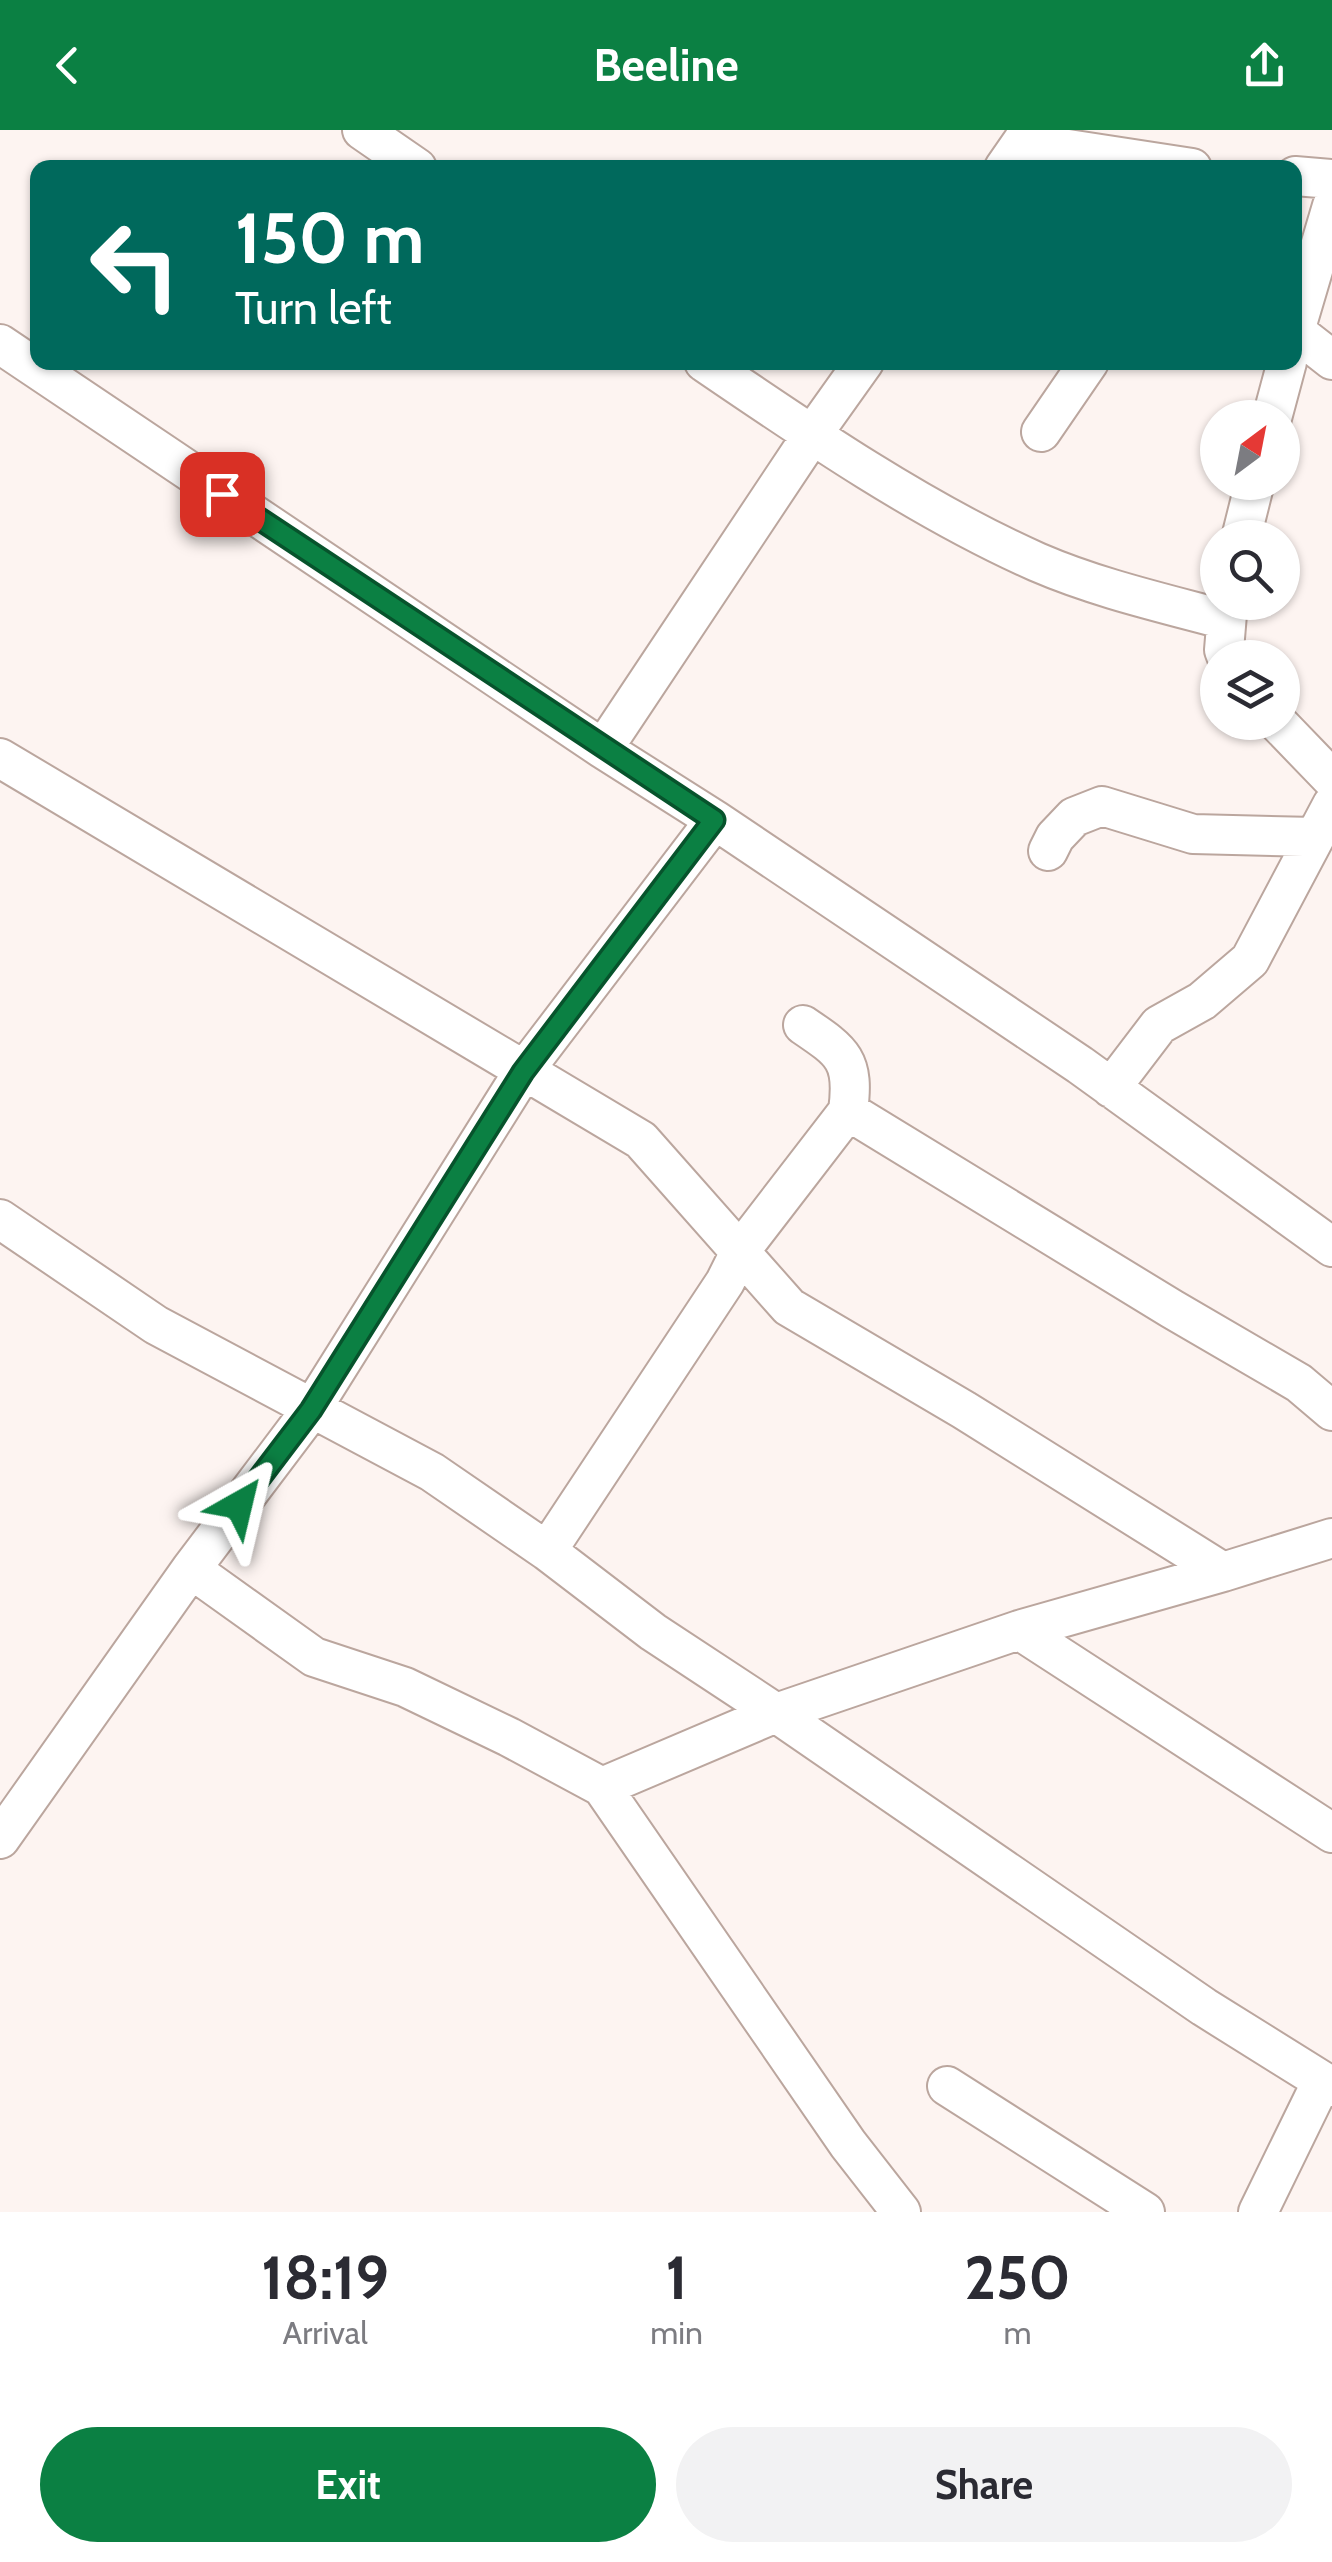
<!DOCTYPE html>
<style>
body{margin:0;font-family:Cabin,sans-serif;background:#f2f2f3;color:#2b2b33;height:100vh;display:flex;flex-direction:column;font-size:38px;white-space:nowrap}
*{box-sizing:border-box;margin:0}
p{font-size:32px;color:#7c7c81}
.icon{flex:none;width:55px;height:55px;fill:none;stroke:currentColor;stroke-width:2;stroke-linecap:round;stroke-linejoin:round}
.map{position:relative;height:2082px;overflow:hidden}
.details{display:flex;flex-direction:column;background:#fff;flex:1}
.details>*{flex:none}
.hud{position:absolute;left:30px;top:30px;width:1272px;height:210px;border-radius:20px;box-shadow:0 2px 8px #0004;background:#00695c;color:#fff;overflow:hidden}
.needle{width:65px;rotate:32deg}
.buttons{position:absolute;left:1200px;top:270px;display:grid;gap:20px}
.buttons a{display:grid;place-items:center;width:100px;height:100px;border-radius:50%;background:#fff;box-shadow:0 2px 8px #0004;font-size:50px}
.pin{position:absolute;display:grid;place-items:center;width:85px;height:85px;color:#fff;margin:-42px;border-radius:20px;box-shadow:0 5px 15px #0006}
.me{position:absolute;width:110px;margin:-55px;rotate:37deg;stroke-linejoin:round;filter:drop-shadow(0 0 8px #0008)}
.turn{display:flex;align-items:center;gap:35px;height:210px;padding:0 40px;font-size:45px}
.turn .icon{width:130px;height:130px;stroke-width:2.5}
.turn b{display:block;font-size:70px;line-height:85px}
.eta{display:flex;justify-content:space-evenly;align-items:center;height:170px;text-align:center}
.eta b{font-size:60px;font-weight:700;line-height:70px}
.button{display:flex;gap:20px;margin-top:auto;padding:20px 40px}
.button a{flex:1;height:115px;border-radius:60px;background:#0b8043;color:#fff;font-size:40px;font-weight:700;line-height:115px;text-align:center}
.button a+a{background:#f2f2f3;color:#2b2b33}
header{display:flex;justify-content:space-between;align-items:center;height:130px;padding:0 40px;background:#0b8043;color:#fff;font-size:45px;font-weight:700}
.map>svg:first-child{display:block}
</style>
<header><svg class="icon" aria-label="back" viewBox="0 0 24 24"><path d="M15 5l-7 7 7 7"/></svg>Beeline<svg class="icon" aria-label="share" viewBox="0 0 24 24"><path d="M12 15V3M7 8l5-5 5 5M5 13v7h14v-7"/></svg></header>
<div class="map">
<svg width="1332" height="2082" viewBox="0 0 1332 2082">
<rect width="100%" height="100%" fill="#fdf4f1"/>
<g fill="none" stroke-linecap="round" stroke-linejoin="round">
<g stroke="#bba69e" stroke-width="42">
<path id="minor" d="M362 0 417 38
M1004 38 1022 12 1192 38
M1295 46 1332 49
M1295 201 1332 76
M1295 201 1332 230
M0 214 603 619
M704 232C808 303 922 381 1037 432 1097 458 1163 473 1226 490
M1272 288 1287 232
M1041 302 1089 232
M1241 408 1255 352
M1227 528 1224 520 1228 472
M1277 592 1332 649
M0 628 641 1010 789 1177 964 1280 1223 1442
M715 690 1080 935 1332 1117
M1048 721 1055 707 1074 687 1102 676 1193 704 1315 707
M1111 958 1159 895 1202 871 1250 830 1332 675
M848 981 1172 1179 1299 1253 1332 1281
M0 1089 156 1195 432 1342 547 1421 653 1502 776 1583 1204 1877 1332 1957
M547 1421 725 1152 741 1120 848 981C855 930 843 922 803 895
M191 1439 314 1527 405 1557 509 1607 602 1657
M1019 1500 1332 1703
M0 1709 191 1439 311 1280 523 942 715 690 603 619 812 305 864 232
M947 1956 1145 2082
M901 2082 848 2014 602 1657 776 1583 1019 1500 1223 1442 1332 1408
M1258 2082 1322 1951"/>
</g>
<use href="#minor" stroke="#fff" stroke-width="38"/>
</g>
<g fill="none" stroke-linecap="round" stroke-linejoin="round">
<g stroke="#07532c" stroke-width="25">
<path id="route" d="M222 364 714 690 523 942 311 1280 239 1375"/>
</g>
<use href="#route" stroke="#0b8043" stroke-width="18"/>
</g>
</svg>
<div class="buttons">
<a><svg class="needle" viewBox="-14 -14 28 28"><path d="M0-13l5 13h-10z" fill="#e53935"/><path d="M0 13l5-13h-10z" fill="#7c7c81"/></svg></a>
<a><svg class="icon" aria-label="search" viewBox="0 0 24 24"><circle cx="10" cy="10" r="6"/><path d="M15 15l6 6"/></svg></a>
<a><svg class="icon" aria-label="layers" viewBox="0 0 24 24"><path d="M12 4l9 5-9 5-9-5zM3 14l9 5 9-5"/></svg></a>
</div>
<div class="pin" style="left:222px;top:364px;background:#d93025"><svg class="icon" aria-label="arrive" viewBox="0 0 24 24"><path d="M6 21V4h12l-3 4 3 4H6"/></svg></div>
<svg class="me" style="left:239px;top:1375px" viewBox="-20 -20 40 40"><path d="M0-17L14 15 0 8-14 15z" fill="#0b8043" stroke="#fff" stroke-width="4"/></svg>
<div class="hud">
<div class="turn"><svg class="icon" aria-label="left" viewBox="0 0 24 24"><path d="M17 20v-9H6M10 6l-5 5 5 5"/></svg><div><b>150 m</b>Turn left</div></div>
</div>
</div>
<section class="details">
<div class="eta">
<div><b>18:19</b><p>Arrival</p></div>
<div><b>1</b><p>min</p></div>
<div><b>250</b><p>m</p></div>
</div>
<div class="button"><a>Exit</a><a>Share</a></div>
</section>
